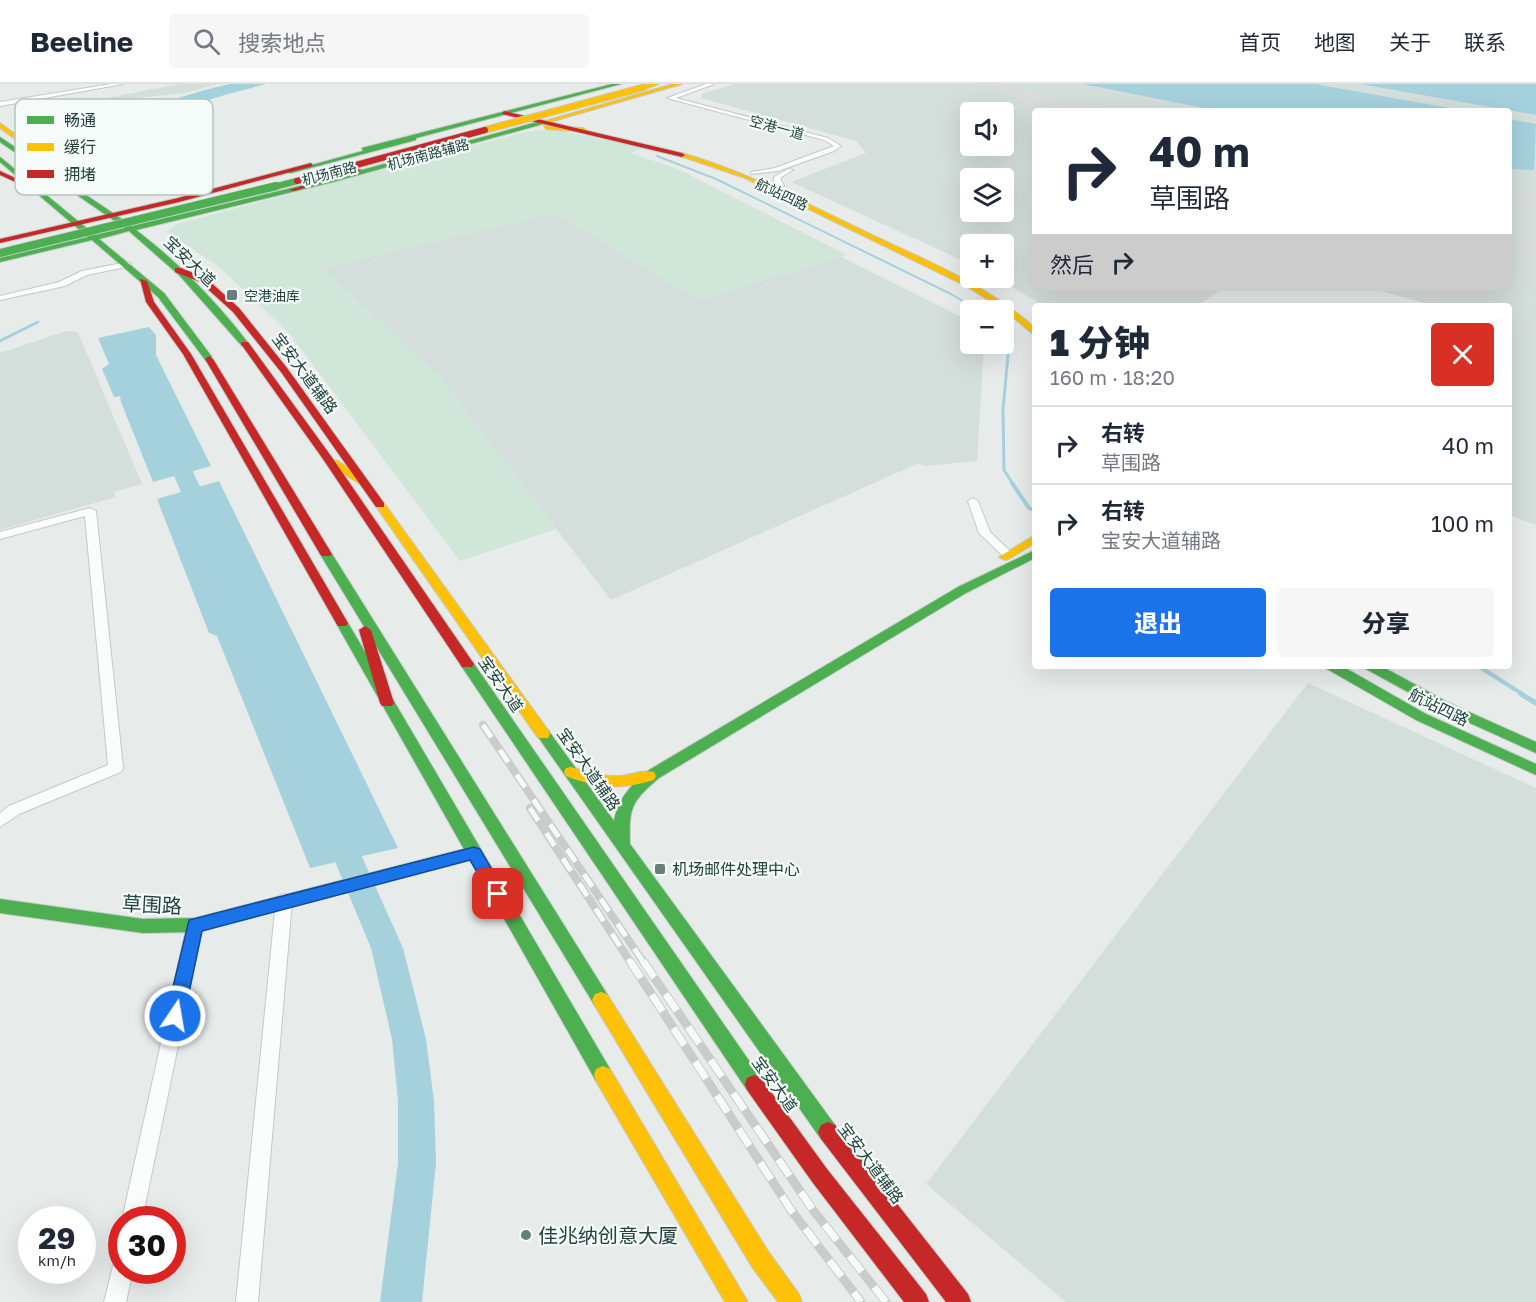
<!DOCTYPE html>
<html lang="zh">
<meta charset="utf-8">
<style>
body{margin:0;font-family:"Golos Text","Noto Sans SC",sans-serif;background:#f6f6f7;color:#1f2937;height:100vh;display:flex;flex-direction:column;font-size:22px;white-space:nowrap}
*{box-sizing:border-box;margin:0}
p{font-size:20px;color:#747a83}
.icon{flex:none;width:33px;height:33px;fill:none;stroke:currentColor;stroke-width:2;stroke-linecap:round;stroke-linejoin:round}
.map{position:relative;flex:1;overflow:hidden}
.details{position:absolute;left:1032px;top:219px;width:480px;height:366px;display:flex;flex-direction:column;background:#fff;border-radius:6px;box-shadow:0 6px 24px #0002}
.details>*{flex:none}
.top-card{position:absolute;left:1032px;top:24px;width:480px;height:183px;border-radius:6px;box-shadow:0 6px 24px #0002;background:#fff;color:#1f2937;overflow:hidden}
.controls{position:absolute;left:960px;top:18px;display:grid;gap:12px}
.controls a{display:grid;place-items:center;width:54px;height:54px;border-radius:6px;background:#fff;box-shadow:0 6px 24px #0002;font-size:30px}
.speed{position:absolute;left:18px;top:1122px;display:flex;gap:12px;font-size:30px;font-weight:700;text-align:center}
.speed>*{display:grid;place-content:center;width:78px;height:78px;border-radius:50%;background:#fff;box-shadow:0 6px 24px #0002;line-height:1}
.speed small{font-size:15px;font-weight:400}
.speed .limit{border:9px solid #d22;background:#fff;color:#111}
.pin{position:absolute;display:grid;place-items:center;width:51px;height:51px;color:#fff;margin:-26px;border-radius:12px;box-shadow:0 3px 9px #0006}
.me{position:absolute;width:66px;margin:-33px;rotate:12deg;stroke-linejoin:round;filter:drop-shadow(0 0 4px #0008)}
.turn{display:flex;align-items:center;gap:21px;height:126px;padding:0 18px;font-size:27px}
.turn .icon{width:78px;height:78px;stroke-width:2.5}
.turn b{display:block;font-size:42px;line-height:51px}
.then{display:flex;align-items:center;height:57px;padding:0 18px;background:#0003;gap:12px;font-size:22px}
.round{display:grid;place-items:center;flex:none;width:63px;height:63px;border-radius:6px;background:#f6f6f7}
.overview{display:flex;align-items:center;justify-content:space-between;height:102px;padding:0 18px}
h1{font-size:36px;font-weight:800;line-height:45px}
.button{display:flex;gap:12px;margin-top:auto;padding:12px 18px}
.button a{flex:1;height:69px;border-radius:6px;background:#1a73e8;color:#fff;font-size:24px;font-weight:800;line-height:69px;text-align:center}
.button a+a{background:#f6f6f7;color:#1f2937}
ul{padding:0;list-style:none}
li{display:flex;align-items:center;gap:18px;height:78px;padding:0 18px;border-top:2px solid #e0e1e3}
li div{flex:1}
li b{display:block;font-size:22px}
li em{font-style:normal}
header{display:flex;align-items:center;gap:36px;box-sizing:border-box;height:84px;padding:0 30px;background:#fff;border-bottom:2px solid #e0e1e3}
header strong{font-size:28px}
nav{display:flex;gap:33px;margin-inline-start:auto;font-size:21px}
.search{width:420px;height:54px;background:#f6f6f7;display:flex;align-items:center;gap:15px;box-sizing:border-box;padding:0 21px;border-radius:6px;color:#747a83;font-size:22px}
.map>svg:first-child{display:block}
</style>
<header>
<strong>Beeline</strong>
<div class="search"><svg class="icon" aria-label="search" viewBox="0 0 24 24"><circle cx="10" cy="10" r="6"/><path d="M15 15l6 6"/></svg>搜索地点</div>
<nav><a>首页</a><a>地图</a><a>关于</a><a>联系</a></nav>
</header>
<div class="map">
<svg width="1536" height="1218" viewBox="0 0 1536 1218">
<rect width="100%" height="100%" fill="#e7ecea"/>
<path fill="#d4deda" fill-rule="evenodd" d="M179 0H217L185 9 130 15 77 25 70 21Z
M735 0H1536V441L1509 431V222H1436L1369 204H1509V27H1035V204H1223L1197 222H1044L998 194H1004V160H970V180L791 98 866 69 856 57 701 14 702 10 708 8ZM970 28H1004V62H970ZM970 94H1004V128H970Z
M556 129 698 216 841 173 970 237V260H984L977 377 924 382 919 379 611 516 440 294 322 184Z
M66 247 77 248 79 251 142 400 114 408 116 413 0 446V269Z
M1308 599 1536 704V1218H1066L926 1100Z"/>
<path fill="#cfe6d8" d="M557 46 644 64 630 69 678 85 847 171 698 216 556 129 322 184 440 294 556 445 460 477 289 249 218 182 167 148 176 140 529 47Z"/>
<path fill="#a5d1dd" d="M229 0H266C216 14 143 24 140 90L98 93C106 29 177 13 229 0Z
M1083 0H1315L1466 27H1219Z
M1360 0H1536V31Z
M1509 35 1536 40 1534 86 1509 85Z
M149 243 156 251V271L211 382 153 398 121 318 120 312 114 313 102 285 109 280 98 254Z
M219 397 398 764 310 784 217 552 209 549 157 415Z"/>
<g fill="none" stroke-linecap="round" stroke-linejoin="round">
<path stroke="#a5d1dd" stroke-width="2" d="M657 72 716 95 951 210 978 226"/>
<path stroke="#a5d1dd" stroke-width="3" d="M1004 248 1009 261 1003 325 1004 386 1013 400
M0 257 38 238"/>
<path stroke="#a5d1dd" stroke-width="4" d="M1012 399 1029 424 1035 427
M1478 582 1524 611"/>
<path stroke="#a5d1dd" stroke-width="5" d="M1521 610 1536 619"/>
<path fill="#a5d1dd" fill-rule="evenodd" d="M170 352 177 354 180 358 215 437 211 441 204 443 197 441 193 437 160 358 163 354Z
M335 733 345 736 349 744 403 864 426 955 434 1017 436 1079 422 1218H380L398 1079V1017L392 955 371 864 321 744 325 736Z"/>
<path fill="#d8dcda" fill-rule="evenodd" d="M996 0H1013L1037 11 1097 22 1105 27C1075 27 1016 26 996 0Z
M1035 44V66L1029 65 1019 54 1029 45Z
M1509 109 1536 115V127L1509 121Z
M1536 146V165L1532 170 1509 176V162C1520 159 1525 149 1536 146Z"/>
<g stroke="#c4c9c7" stroke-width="2">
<path id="street" d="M111 0H123L0 22V18Z
M706 0H714L676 14 828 54 841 62 834 67 778 87 751 90V88L775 84 834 62 824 56 667 14Z
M788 85 793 86 780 94 784 102 779 103 774 97V93Z
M127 178 131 180 130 182 87 191 65 202 0 216V212L59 198 82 187Z
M973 414 978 417 990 448 1012 469 1014 471 1012 473H1004L979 449 968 417Z
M90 424 96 427 123 684 121 688 19 730 0 743V729L9 722 108 681 85 432 0 455V448Z
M284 810 290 812 292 817 258 1218H236L276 817 278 812Z
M195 834 201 836 203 841 142 1136H122L187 841 189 836Z
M122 1176V1186H133L126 1218H104L114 1178Z"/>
</g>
<g stroke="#c2cac7" stroke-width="2">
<path id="fast" d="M612 0H621L416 54V56L291 89 286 88 363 67 362 64Z
M541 37 543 40 333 98 136 146C178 178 217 218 249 260L248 262H242L180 192 129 147 99 155 164 209 212 273V277H206L158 213 92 156 0 178V174L88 153 0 78V73L95 151 125 144 0 58V53L132 142 329 95Z
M1035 466V474L966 509 659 694C631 718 629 723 630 760L835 1041 838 1048 835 1055 828 1058 821 1055 536 650 538 646H548L614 737C618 714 632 700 649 686L958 503Z
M326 467 332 470 607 910 610 916 607 922 601 924 595 922 320 470Z
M342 535 348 539 610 985 612 991 610 997 603 1000 596 997 471 776 195 848 143 849 0 829V815L143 835 195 834 464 765 336 539Z
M467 576 472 577 761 994 763 1000 761 1006 754 1009 747 1006 462 583 460 580Z
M1325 582H1342L1426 630 1536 680V691L1416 636 1327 585Z
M1364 582H1381L1449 619 1536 658V669L1439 625 1366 585Z"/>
</g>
<g stroke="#c2cac7" stroke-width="2">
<path id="slow" d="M650 0H659L645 5 642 3Z
M673 0H682L543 40 538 39Z
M0 39 66 87 84 111H80L62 89 0 44Z
M544 42 583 44 586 46 583 48 546 45Z
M682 69C748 88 808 120 870 150 928 177 987 201 1035 244V252L1007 228 968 203 745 94 680 72Z
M334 376 338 377 369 398 364 401 360 400 330 381V377Z
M380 418 384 419 548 646 550 650 548 654H538L375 421Z
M1035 451V459L1009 475 1005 476 999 473Z
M571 683C588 688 602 693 620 692 631 691 644 685 654 688L656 692 654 696C623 706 596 704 566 692L564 688 566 684Z
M601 908 607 910 768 1167 799 1210 802 1218H778L752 1183 595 922 592 916 595 910Z
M603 982 610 985 748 1218H725L596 997 594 991 596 985Z"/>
</g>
<g stroke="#c2cac7" stroke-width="2">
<path id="jam" d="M504 27 682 69 685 71 682 73 502 30Z
M311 79 313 82 179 118 0 159V155L178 114Z
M357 85 362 86 294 107 289 106Z
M0 87 37 104 38 105 33 106 0 91Z
M175 184H181L206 194 239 224 287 284 384 419V423H376L281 288 233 228 200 198 175 188Z
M140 195 147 197 154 218 191 270 348 539 346 542H338L336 539 183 270 146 218Z
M242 258H248L331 372 472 577 474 580 472 583H462L323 375 241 260Z
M209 272 213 275 332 470 330 472H322L320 470 205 275Z
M365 542 371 546 394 619 392 622H382L380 619 359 546Z
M754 991 761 994 827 1085 926 1210 929 1218H904L813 1099 747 1006 745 1000 747 994Z
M828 1038 835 1041 968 1210 971 1218H946L821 1055 818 1048 821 1041Z"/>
</g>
<use href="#street" fill="#fbfcfc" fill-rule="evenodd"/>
<use href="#fast" fill="#4caf50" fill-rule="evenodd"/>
<use href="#slow" fill="#ffc107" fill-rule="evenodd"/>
<use href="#jam" fill="#c62828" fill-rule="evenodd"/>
<g stroke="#c8cdcb" stroke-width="8">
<path id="rail-far1" d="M483 641 644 879
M530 724 631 879"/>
</g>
<g stroke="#c8cdcb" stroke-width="9">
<path id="rail" d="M630 877 791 1126 861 1218
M643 877 813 1126 886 1218"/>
</g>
<use href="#rail-far1" stroke="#f5fbf8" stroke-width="5" stroke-dasharray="15" stroke-linecap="butt"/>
<use href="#rail" stroke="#f5fbf8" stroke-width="7" stroke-dasharray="20" stroke-linecap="butt"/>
<g stroke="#c2cbc9" stroke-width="8" stroke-linecap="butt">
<path id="fast-bridge-far1" d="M270 104 297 97"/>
</g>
<g stroke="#c2cbc9" stroke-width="9" stroke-linecap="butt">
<path id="fast-bridge" d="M0 169 276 102"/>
</g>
<g stroke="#c2cbc9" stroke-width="8" stroke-linecap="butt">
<path id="slow-bridge" d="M485 46 645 3"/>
</g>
<g stroke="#c2cbc9" stroke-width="8" stroke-linecap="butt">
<path id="jam-bridge" d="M297 97 485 46"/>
</g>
<use href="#fast-bridge-far1" stroke="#4caf50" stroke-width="6"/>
<use href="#fast-bridge" stroke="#4caf50" stroke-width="8"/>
<use href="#slow-bridge" stroke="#ffc107" stroke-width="6"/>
<use href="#jam-bridge" stroke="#c62828" stroke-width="6"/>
</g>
<path fill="#1a73e8" stroke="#114b97" stroke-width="1.5" d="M474 763 480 765 503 805 506 810 503 814 498 816 492 814 470 776 202 847 184 932 182 938 175 940 169 938 166 932 189 836Z"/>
<g fill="#677e79" stroke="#f5fbf8" stroke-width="2">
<rect x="226" y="205" width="12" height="12" rx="3"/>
<rect x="654" y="779" width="12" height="12" rx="3"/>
<circle cx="526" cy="1151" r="6"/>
</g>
<g text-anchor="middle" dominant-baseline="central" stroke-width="4.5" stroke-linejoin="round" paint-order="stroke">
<g font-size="14" fill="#22423c" stroke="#f5fbf8">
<text transform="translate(777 43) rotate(15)">空港一道</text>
<text transform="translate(428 70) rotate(-15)">机场南路辅路</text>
<text transform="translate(329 89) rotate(-15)">机场南路</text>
<text transform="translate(782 110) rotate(25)">航站四路</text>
</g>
<g font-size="14" fill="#22423c" stroke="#f5fbf8" text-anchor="start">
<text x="244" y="211">空港油库</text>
</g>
<g font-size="16" fill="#22423c" stroke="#f5fbf8">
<text transform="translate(190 177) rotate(44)">宝安大道</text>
<text transform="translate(305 289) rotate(53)">宝安大道辅路</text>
<text transform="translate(501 600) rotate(55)">宝安大道</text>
<text transform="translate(1439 623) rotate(26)">航站四路</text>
<text transform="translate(589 685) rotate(55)">宝安大道辅路</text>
<text transform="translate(775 1000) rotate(54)">宝安大道</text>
<text transform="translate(871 1079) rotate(53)">宝安大道辅路</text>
</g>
<g font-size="16" fill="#22423c" stroke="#f5fbf8" text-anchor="start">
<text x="672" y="785">机场邮件处理中心</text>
</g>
<g font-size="20" fill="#22423c" stroke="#f5fbf8">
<text transform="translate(152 820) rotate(3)">草围路</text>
</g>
<g font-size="20" fill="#22423c" stroke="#f5fbf8" text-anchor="start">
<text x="538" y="1151">佳兆纳创意大厦</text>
</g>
</g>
<rect x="15" y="15" width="198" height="96" rx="9" fill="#f5fbf8" stroke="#b6c4c0" stroke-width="1.5"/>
<rect x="27" y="32" width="27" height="8" fill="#4caf50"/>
<rect x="27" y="59" width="27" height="8" fill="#ffc107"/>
<rect x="27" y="86" width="27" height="8" fill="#c62828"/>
<g font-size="16" fill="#22423c">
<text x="64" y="42">畅通</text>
<text x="64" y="69">缓行</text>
<text x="64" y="96">拥堵</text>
</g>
</svg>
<div class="controls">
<a><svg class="icon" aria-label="sound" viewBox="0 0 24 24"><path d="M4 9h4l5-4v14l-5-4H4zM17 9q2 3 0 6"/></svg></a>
<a><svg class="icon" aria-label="layers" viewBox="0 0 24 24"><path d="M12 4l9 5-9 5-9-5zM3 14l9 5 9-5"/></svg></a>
<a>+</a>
<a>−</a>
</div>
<div class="speed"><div>29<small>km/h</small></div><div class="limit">30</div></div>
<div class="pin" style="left:498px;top:810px;background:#d93025"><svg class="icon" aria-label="arrive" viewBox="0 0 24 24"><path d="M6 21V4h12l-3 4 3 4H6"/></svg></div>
<svg class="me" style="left:175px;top:932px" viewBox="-20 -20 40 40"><circle r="17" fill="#1a73e8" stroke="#fff" stroke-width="3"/><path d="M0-11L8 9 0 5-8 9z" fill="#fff"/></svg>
<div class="top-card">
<div class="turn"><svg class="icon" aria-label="right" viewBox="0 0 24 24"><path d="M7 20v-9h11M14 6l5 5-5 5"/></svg><div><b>40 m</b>草围路</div></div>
<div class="then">然后<svg class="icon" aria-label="right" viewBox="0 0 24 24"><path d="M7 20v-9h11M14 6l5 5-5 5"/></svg></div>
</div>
<section class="details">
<div class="overview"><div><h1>1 分钟</h1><p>160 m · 18:20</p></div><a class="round" style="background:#d93025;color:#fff"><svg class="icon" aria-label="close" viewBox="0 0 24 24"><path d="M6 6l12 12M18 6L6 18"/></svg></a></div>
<ul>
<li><svg class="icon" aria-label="right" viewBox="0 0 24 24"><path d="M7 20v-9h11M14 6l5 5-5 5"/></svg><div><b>右转</b><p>草围路</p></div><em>40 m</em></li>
<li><svg class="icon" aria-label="right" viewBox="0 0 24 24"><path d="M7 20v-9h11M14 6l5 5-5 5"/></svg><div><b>右转</b><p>宝安大道辅路</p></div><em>100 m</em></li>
</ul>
<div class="button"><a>退出</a><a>分享</a></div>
</section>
</div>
